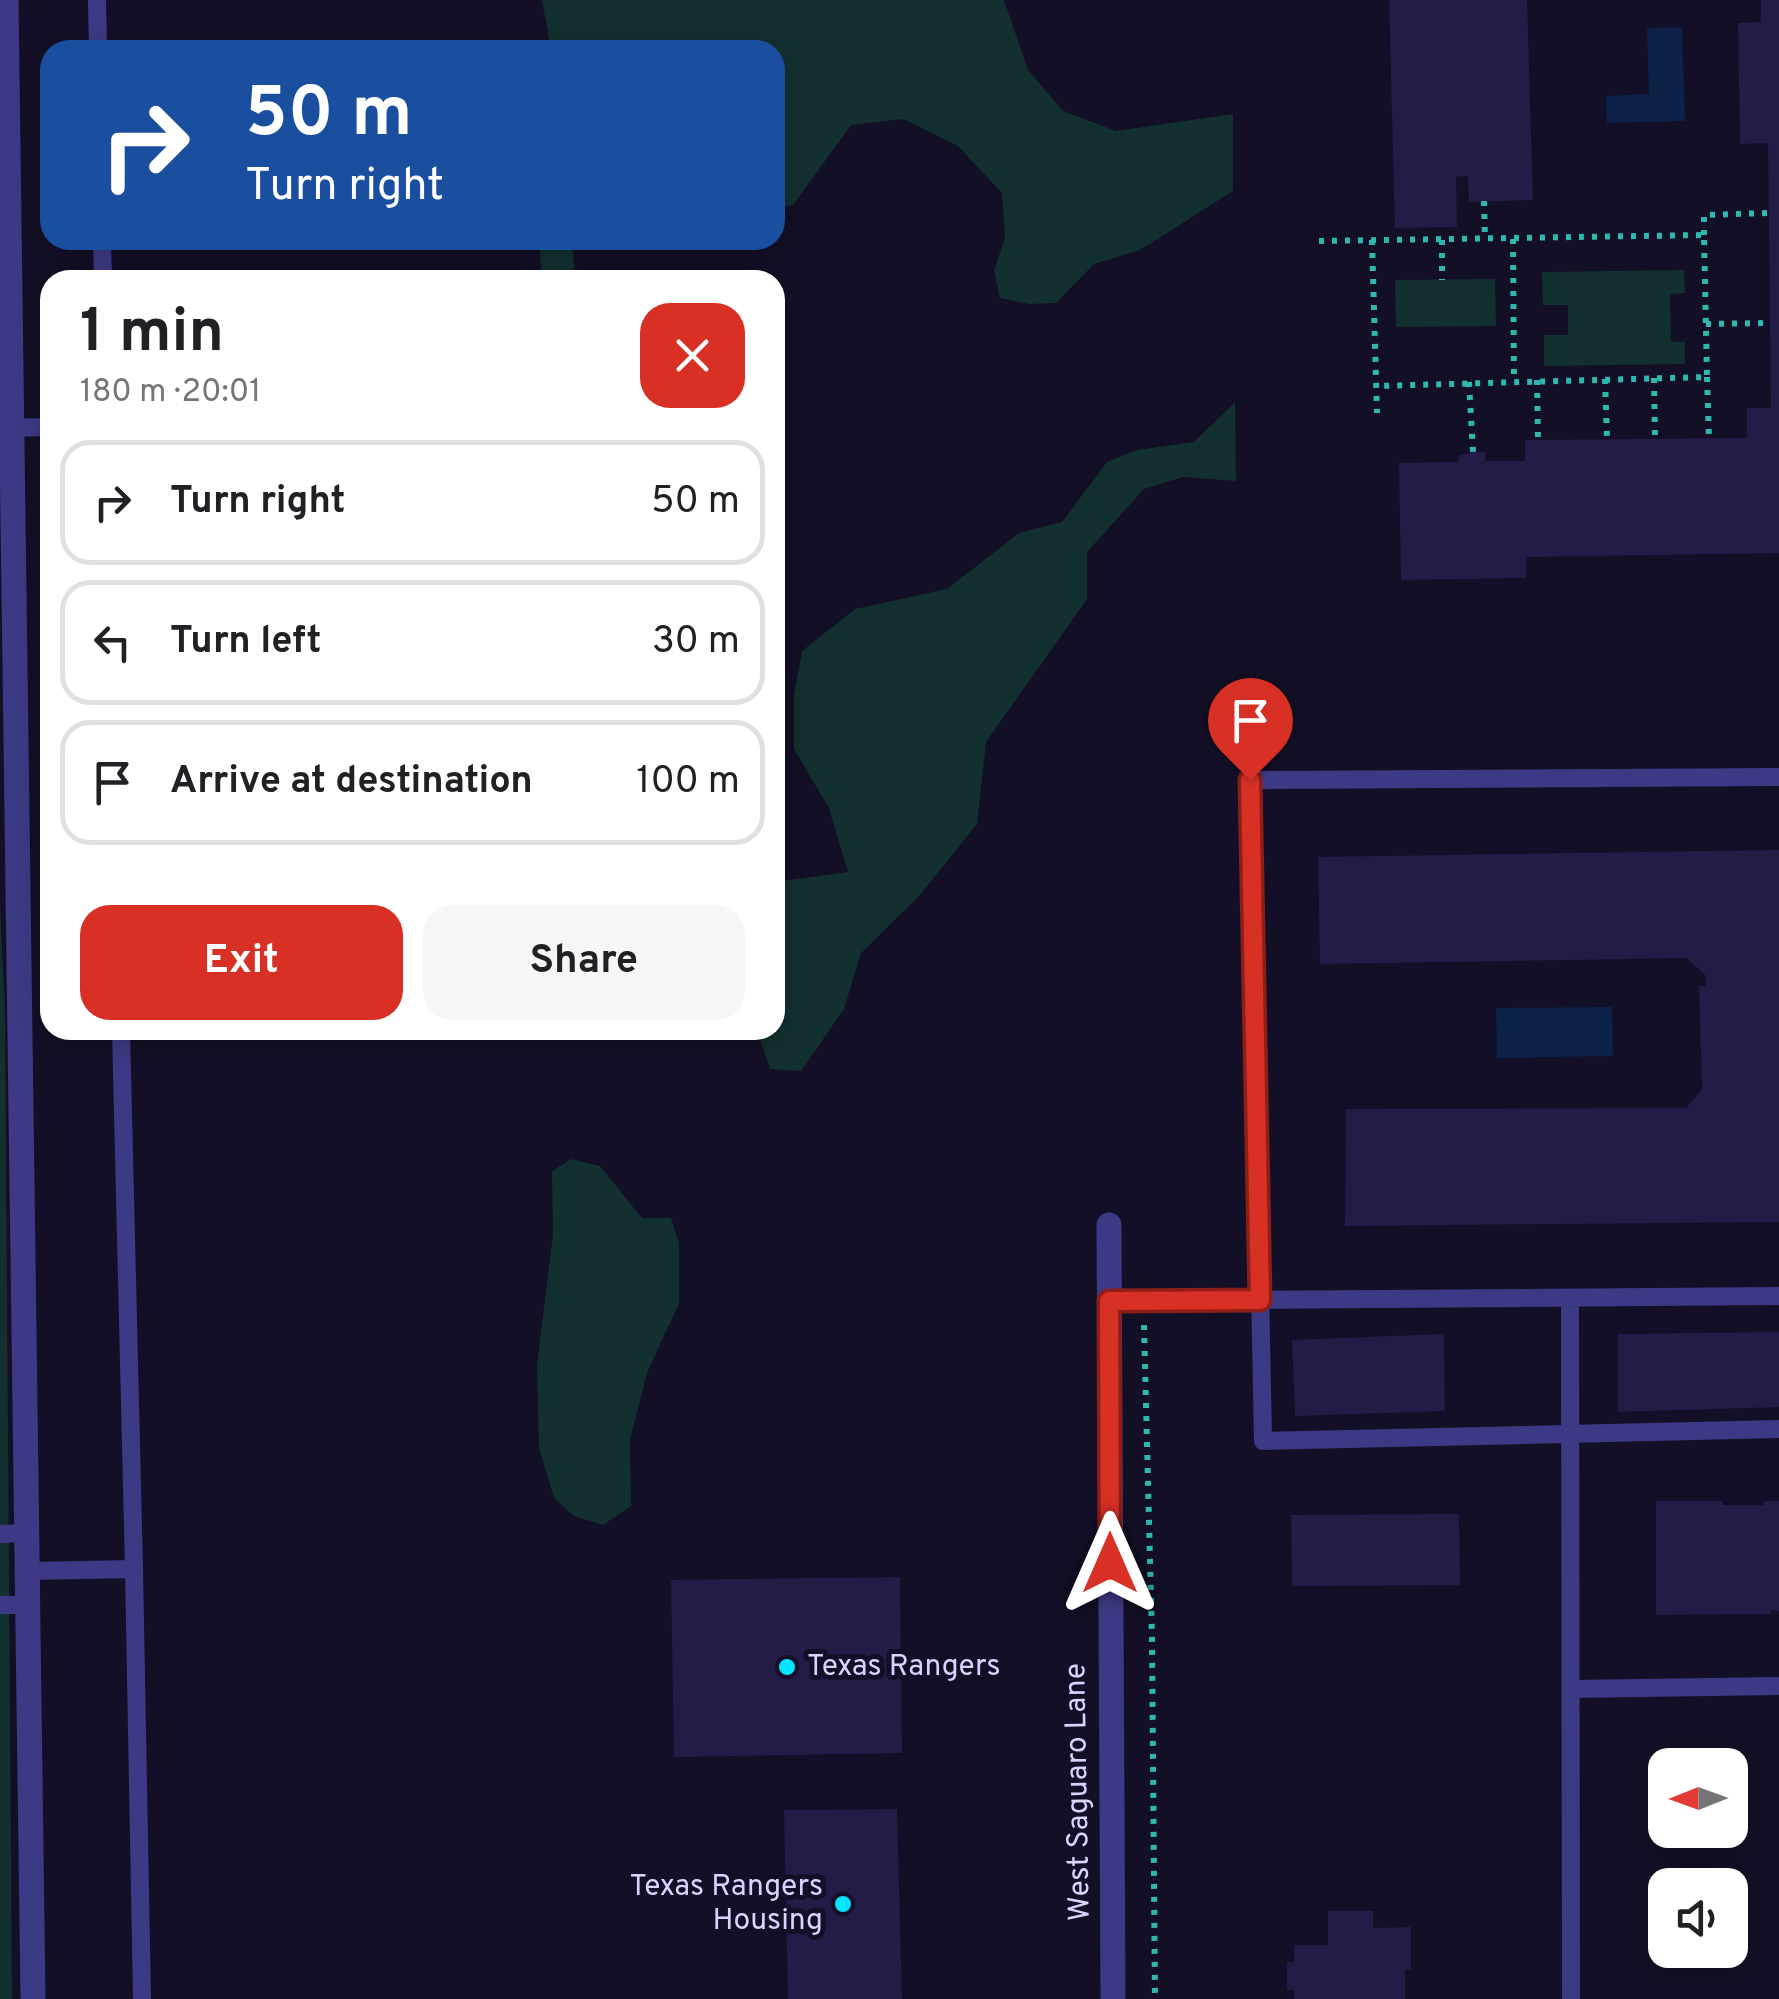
<!DOCTYPE html>
<meta charset="utf-8">
<style>
body{margin:0;font-family:Overpass,sans-serif;background:#f6f6f6;color:#202124;height:100vh;display:flex;flex-direction:column;font-size:38px;white-space:nowrap}
*{box-sizing:border-box;margin:0}
p{font-size:32px;color:#757577}
.icon{flex:none;width:55px;height:55px;fill:none;stroke:currentColor;stroke-width:2;stroke-linecap:round;stroke-linejoin:round}
.map{position:relative;flex:1;overflow:hidden}
.sheet{position:absolute;left:40px;top:270px;width:745px;height:770px;display:flex;flex-direction:column;background:#fff;border-radius:30px;box-shadow:0 5px 25px #0003}
.sheet>*{flex:none}
.banner{position:absolute;left:40px;top:40px;width:745px;height:210px;border-radius:30px;box-shadow:0 5px 25px #0003;background:#1a4fa0;color:#fff;overflow:hidden}
.needle{width:65px;rotate:269deg}
.fabs{position:absolute;left:1648px;top:1748px;display:grid;gap:20px}
.fabs a{display:grid;place-items:center;width:100px;height:100px;border-radius:20px;background:#fff;box-shadow:0 5px 25px #0003;font-size:50px}
.pin{position:absolute;display:grid;place-items:center;width:85px;height:85px;color:#fff;margin:-102px -42px;border-radius:50% 50% 50% 0;rotate:-45deg;box-shadow:0 0 10px #0007}
.pin .icon{rotate:45deg}
.me{position:absolute;width:110px;margin:-55px;rotate:0deg;stroke-linejoin:round;filter:drop-shadow(0 0 8px #0008)}
.turn{display:flex;align-items:center;gap:35px;height:210px;padding:0 40px;font-size:45px}
.turn .icon{width:130px;height:130px;stroke-width:2.5}
.turn b{display:block;font-size:70px;line-height:85px}
.round{display:grid;place-items:center;flex:none;width:105px;height:105px;border-radius:30px;background:#f6f6f6}
.head{display:flex;align-items:center;justify-content:space-between;height:170px;padding:0 40px}
h1{font-size:60px;font-weight:700;line-height:75px}
.cta{display:flex;gap:20px;margin-top:auto;padding:20px 40px}
.cta a{flex:1;height:115px;border-radius:30px;background:#d93025;color:#fff;font-size:40px;font-weight:700;line-height:115px;text-align:center}
.cta a+a{background:#f6f6f6;color:#202124}
ul{padding:0;list-style:none}
li{display:flex;align-items:center;gap:30px;height:125px;margin:0 20px 15px;padding:0 20px;border:5px solid #e0e0e0;border-radius:30px}
li div{flex:1}
li b{display:block;font-size:38px}
li em{font-style:normal}
.map>svg:first-child{display:block}
</style>
<div class="map">
<svg width="1779" height="1999" viewBox="0 0 1779 1999">
<rect width="100%" height="100%" fill="#130f26"/>
<path fill="#12302f" d="M542 0H1004L1028 70 1063 111 1116 131 1233 114V191L1140 250 1094 264 1056 303 1029 304 1000 298 994 271 1005 237 1002 193 958 146 903 119 851 125 794 204 775 210V50H551Z
M539 240H572L575 280H542Z
M1684 270 1685 293 1670 294 1671 342H1685V364L1544 366V335H1568V305H1543L1542 272Z
M1495 279 1496 326 1396 327 1395 280Z
M1235 402 1236 481 1183 477 1144 489 1087 552V599L986 742 977 824 919 896 861 953 844 1009 801 1071 770 1069 757 1030H775V882L848 872 829 808 794 749V694L802 651 855 609 947 589 1019 533 1062 522 1107 462 1137 450 1194 442Z
M0 905 5 1012 12 1999H0Z
M571 1159 600 1166 642 1218H671L679 1243V1304L648 1370 630 1439 631 1506 603 1525 574 1516 554 1498 539 1448 537 1366 553 1234 552 1171Z"/>
<path fill="#0c2248" d="M1682 27 1685 121 1607 123 1606 96 1649 94 1647 28Z
M1612 1007 1613 1056 1497 1058 1496 1008Z"/>
<path fill="#241b47" d="M1389 0H1527L1533 200 1469 202 1468 176 1456 177 1457 227 1395 228Z
M1761 0H1779V553L1526 557V578L1401 580 1399 463 1458 462 1459 455 1473 452H1485V461H1525V440L1747 438V408H1771L1768 143 1740 144 1738 23 1761 22Z
M1779 850V1222L1345 1226 1346 1109 1686 1108 1702 1089 1699 986H1706V976L1687 958 1320 964 1318 857Z
M1779 1332V1407L1618 1412V1334Z
M1444 1334 1445 1411 1295 1416 1292 1340Z
M1656 1501H1723V1505H1764V1501H1779V1611L1771 1610V1614L1656 1615Z
M1459 1514 1460 1585 1292 1586 1291 1515Z
M900 1577 902 1753 674 1757 671 1580Z
M897 1809 902 1999H788L784 1810Z
M1328 1911H1373V1928L1411 1927V1969L1405 1970V1999H1294V1990H1287V1962H1294V1945H1328Z"/>
<g fill="none" stroke-linecap="round" stroke-linejoin="round">
<path stroke="#2fb8b0" stroke-width="6" stroke-dasharray="5 8" stroke-linecap="butt" d="M1484 201 1485 239
M1704 235V215L1769 213
M1513 239 1514 381
M1372 240 1377 413
M1442 240V280
M1319 241 1704 235 1707 377 1377 386
M1706 324 1770 323
M1707 377 1709 438
M1654 378 1655 439
M1605 379 1607 439
M1537 380 1538 440
M1469 382 1473 452
M1144 1325 1152 1638 1155 1999"/>
<path stroke="#3d3a85" stroke-width="18" d="M97 0 98 50
M102 240 103 280
M0 428 50 427
M1779 777 1250 780 1263 1441 1779 1429
M121 1030 134 1569
M1570 1299 1571 1999
M1109 1301 1779 1296
M0 1534 28 1533
M28 1571 134 1569 142 1999
M0 1605H28
M1572 1689 1779 1686"/>
<path stroke="#3d3a85" stroke-width="25" d="M1109 1225 1113 1999"/>
<path stroke="#3d3a85" stroke-width="25" d="M6 0 33 1999"/>
</g>
<g fill="none" stroke-linecap="round" stroke-linejoin="round">
<g stroke="#8d1f18" stroke-width="25">
<path id="route" d="M1110 1563 1109 1301 1260 1300 1250 780"/>
</g>
<use href="#route" stroke="#d93025" stroke-width="18"/>
</g>
<g fill="#00e5ff" stroke="#130f26" stroke-width="4">
<circle cx="787" cy="1667" r="10"/>
<circle cx="843" cy="1904" r="10"/>
</g>
<g text-anchor="middle" dominant-baseline="central" stroke-width="10" stroke-linejoin="round" paint-order="stroke">
<g font-size="30" fill="#d9d4ff" stroke="#130f26" text-anchor="start">
<text x="807" y="1667">Texas Rangers</text>
<text x="823" y="1887" text-anchor="end">Texas Rangers<tspan x="823" dy="34">Housing</tspan></text>
</g>
<g font-size="30" fill="#d9d4ff" stroke="#130f26">
<text transform="translate(1079 1792) rotate(-91)">West Saguaro Lane</text>
</g>
</g>
</svg>
<div class="fabs">
<a><svg class="needle" viewBox="-14 -14 28 28"><path d="M0-13l5 13h-10z" fill="#e53935"/><path d="M0 13l5-13h-10z" fill="#757577"/></svg></a>
<a><svg class="icon" aria-label="sound" viewBox="0 0 24 24"><path d="M4 9h4l5-4v14l-5-4H4zM17 9q2 3 0 6"/></svg></a>
</div>
<div class="pin" style="left:1250px;top:780px;background:#d93025"><svg class="icon" aria-label="arrive" viewBox="0 0 24 24"><path d="M6 21V4h12l-3 4 3 4H6"/></svg></div>
<svg class="me" style="left:1110px;top:1563px" viewBox="-20 -20 40 40"><path d="M0-17L14 15 0 8-14 15z" fill="#d93025" stroke="#fff" stroke-width="4"/></svg>
<div class="banner">
<div class="turn"><svg class="icon" aria-label="right" viewBox="0 0 24 24"><path d="M7 20v-9h11M14 6l5 5-5 5"/></svg><div><b>50 m</b>Turn right</div></div>
</div>
<section class="sheet">
<div class="head"><div><h1>1 min</h1><p>180 m · 20:01</p></div><a class="round" style="background:#d93025;color:#fff"><svg class="icon" aria-label="close" viewBox="0 0 24 24"><path d="M6 6l12 12M18 6L6 18"/></svg></a></div>
<ul>
<li><svg class="icon" aria-label="right" viewBox="0 0 24 24"><path d="M7 20v-9h11M14 6l5 5-5 5"/></svg><div><b>Turn right</b></div><em>50 m</em></li>
<li><svg class="icon" aria-label="left" viewBox="0 0 24 24"><path d="M17 20v-9H6M10 6l-5 5 5 5"/></svg><div><b>Turn left</b></div><em>30 m</em></li>
<li><svg class="icon" aria-label="arrive" viewBox="0 0 24 24"><path d="M6 21V4h12l-3 4 3 4H6"/></svg><div><b>Arrive at destination</b></div><em>100 m</em></li>
</ul>
<div class="cta"><a>Exit</a><a>Share</a></div>
</section>
</div>
